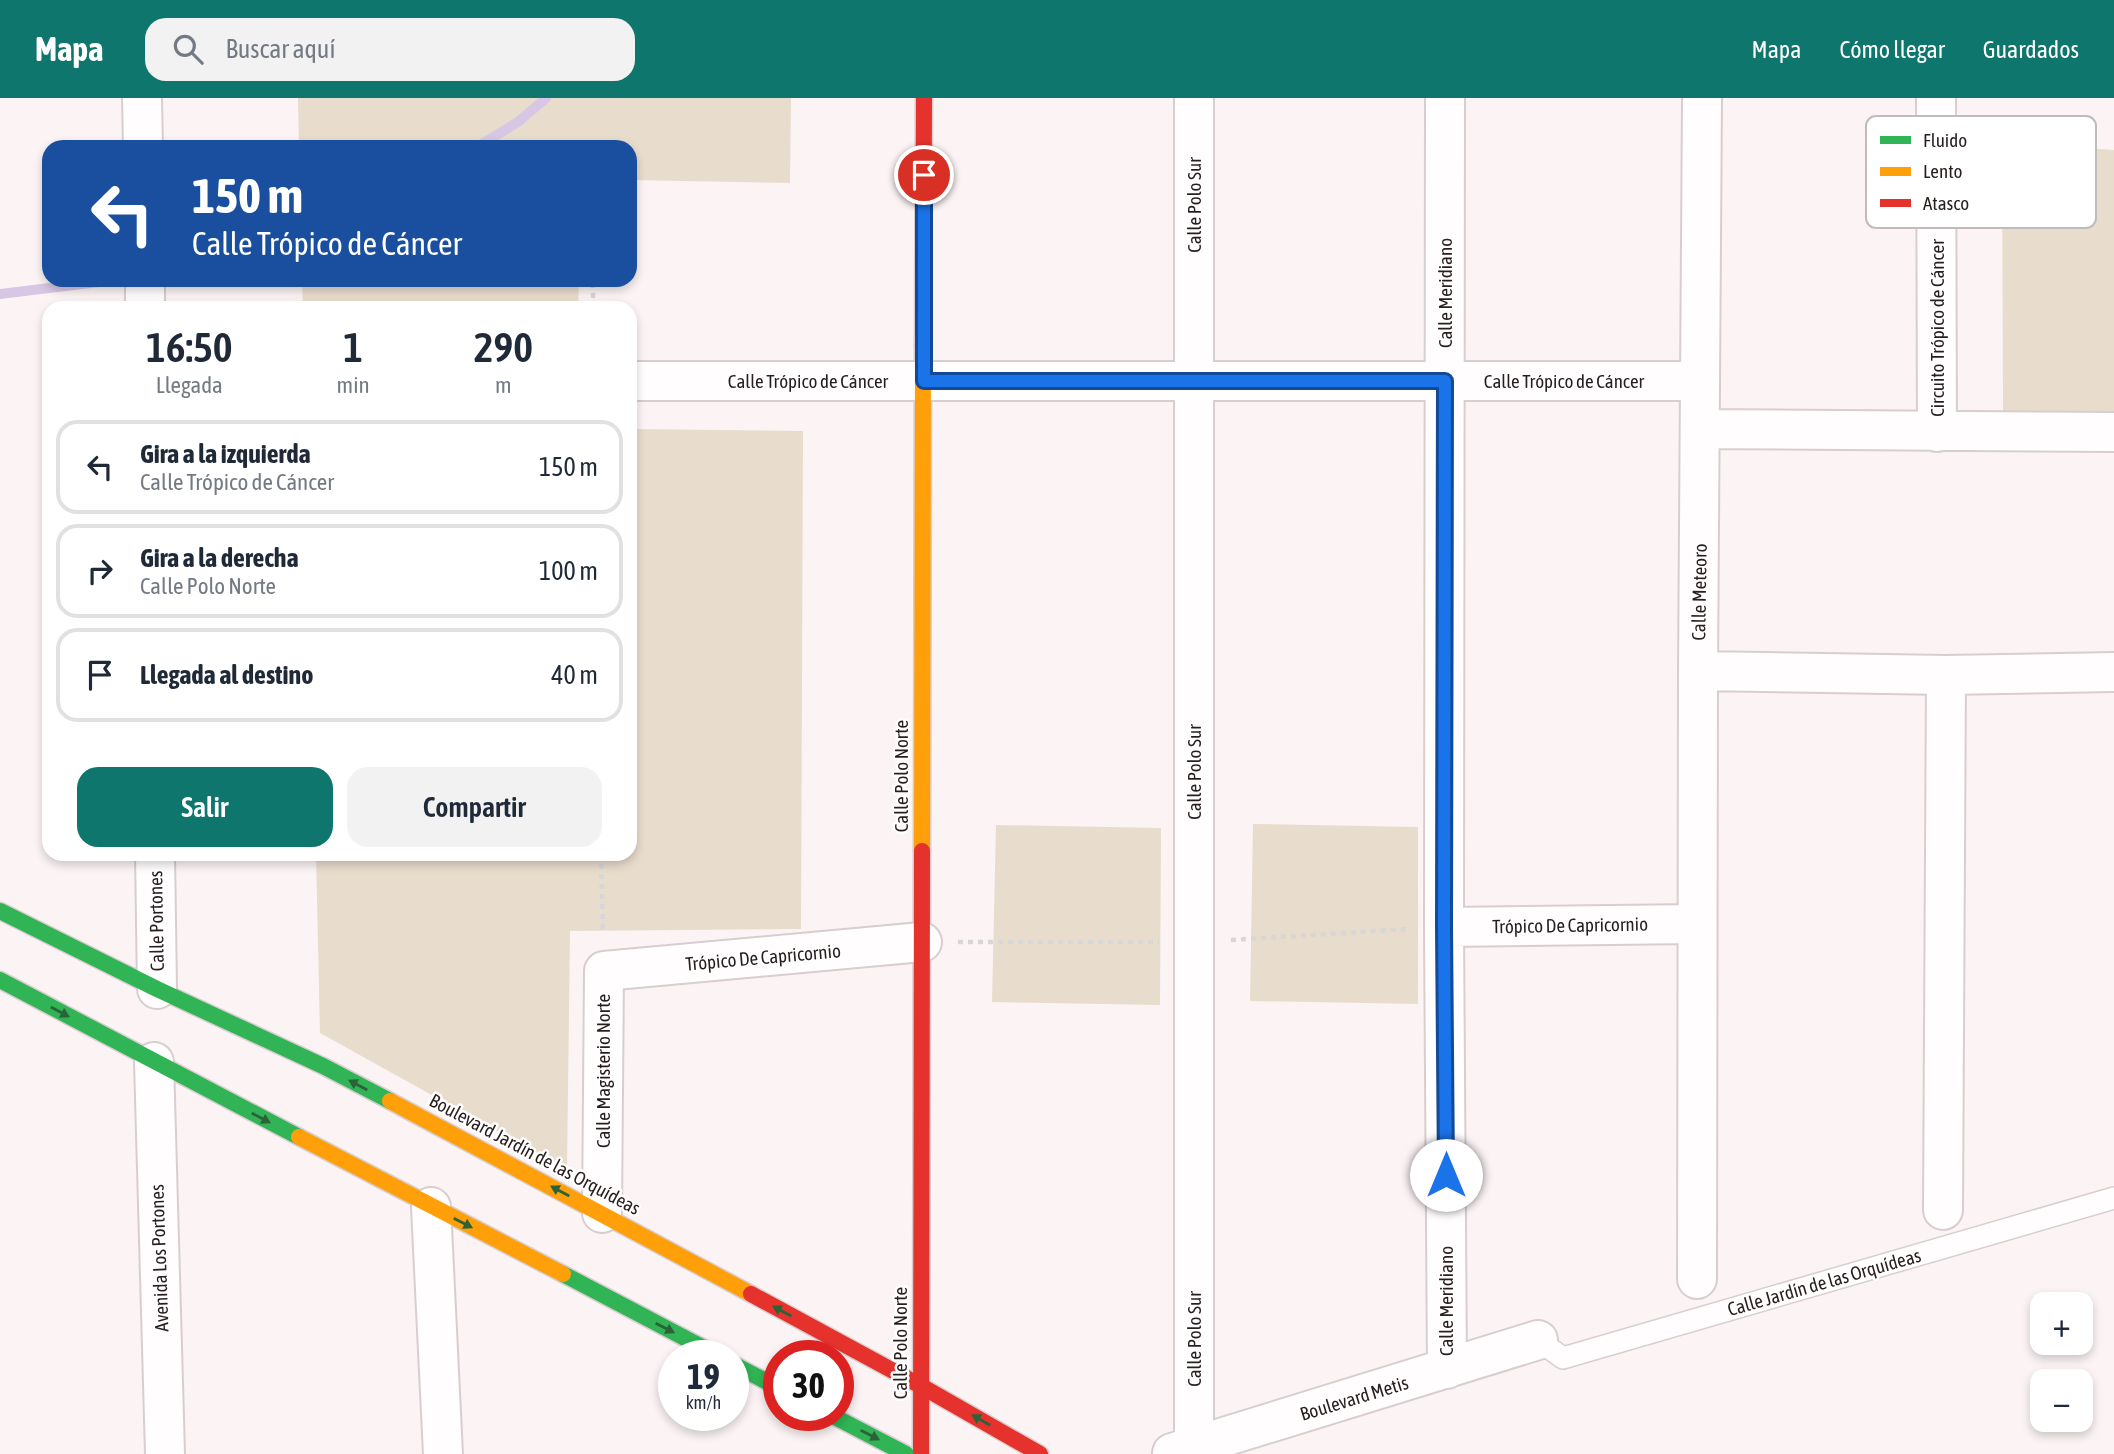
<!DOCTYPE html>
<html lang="es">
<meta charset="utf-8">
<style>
body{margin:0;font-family:"Asap Condensed",sans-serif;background:#f2f2f3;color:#1f2937;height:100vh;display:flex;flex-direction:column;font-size:26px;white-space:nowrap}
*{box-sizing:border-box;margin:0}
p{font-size:23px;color:#747a83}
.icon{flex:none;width:38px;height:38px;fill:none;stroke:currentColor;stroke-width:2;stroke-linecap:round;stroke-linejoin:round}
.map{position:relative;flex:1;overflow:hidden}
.panel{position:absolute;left:42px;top:203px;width:595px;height:560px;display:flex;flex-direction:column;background:#fff;border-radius:21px;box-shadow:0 4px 10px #0003}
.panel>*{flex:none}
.top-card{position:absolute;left:42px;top:42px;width:595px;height:147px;border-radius:21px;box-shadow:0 4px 10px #0003;background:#1a4fa0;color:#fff;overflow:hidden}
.tools{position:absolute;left:2030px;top:1194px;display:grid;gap:14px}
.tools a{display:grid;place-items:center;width:63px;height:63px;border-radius:14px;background:#fff;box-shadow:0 4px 10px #0003;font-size:35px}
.speed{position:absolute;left:658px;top:1242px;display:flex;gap:14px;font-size:35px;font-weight:700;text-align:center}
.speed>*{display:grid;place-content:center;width:91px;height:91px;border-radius:50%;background:#fff;box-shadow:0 4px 10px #0003;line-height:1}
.speed small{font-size:18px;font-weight:400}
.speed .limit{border:10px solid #d22;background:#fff;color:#111}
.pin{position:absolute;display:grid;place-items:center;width:60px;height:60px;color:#fff;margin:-30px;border:4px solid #fff;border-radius:50%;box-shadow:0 2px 7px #0007}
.me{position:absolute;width:77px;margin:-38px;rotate:0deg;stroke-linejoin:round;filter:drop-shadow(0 0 5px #0008)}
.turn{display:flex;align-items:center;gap:24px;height:147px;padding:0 35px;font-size:32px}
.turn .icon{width:91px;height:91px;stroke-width:2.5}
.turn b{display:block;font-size:49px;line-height:60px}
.eta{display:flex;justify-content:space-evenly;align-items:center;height:119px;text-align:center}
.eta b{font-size:42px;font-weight:600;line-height:49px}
.button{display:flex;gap:14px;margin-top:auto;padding:14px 35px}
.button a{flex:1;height:80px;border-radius:21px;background:#0f766e;color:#fff;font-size:28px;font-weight:600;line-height:80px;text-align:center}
.button a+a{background:#f2f2f3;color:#1f2937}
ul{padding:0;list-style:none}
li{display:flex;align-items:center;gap:21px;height:94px;margin:0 14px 10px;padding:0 21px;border:4px solid #e0e1e3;border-radius:21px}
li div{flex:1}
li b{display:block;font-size:26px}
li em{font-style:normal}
header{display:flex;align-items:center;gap:42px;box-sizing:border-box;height:98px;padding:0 35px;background:#0f766e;color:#fff}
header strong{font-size:33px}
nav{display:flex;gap:38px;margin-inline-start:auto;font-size:24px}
.search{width:490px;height:63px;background:#f2f2f3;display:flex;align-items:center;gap:18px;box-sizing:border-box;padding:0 24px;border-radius:21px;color:#747a83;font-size:26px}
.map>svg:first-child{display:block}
</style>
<header>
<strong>Mapa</strong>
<div class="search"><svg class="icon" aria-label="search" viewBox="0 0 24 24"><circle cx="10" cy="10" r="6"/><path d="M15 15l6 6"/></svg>Buscar aquí</div>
<nav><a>Mapa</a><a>Cómo llegar</a><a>Guardados</a></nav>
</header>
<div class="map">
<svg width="2114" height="1356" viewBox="0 0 2114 1356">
<rect width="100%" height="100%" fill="#fcf4f4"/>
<path fill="#e8dccd" d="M298 0H791L790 85 630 82V49H299Z
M2002 44 2114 52V316L2003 318Z
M302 182H579L578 210H303Z
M630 331 803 333 801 831 570 833 567 1072 320 935 316 756H630Z
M1253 726 1418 729V906L1250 903Z
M996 727 1161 730 1160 907 992 904Z"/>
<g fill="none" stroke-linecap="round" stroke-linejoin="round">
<path stroke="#d8c7e4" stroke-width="10" d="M477 49 518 24 546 0
M0 196 115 182"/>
<g stroke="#d9cecf" stroke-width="24">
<path id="lane" d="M1538 1242 1563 1260 2114 1100"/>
</g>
<g stroke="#d9cecf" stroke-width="42">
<path id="street" d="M142 0 143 49
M1445 0 1444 829 1447 1271
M1936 0 1937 334
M145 182V210
M630 283H1700
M1700 331 2114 334
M1698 573 1946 577 2114 574
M155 756 157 891
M1444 829 1697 826
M154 964 165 1356
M431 1109 443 1356
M1943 1112 1946 577
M602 1115 604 873 922 844
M1697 1181 1698 573 1702 0
M1194 1348V0
M1172 1355 1538 1242"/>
</g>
<g stroke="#d9cecf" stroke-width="19">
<path id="fast" d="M0 813 157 891 323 968 390 1003
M0 882 299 1039
M563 1176 719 1258
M733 1266 779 1290
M833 1318 906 1356"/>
</g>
<g stroke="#d9cecf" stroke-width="19">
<path id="slow" d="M922 753 923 247
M390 1003 751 1196
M299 1039 563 1176"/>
</g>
<g stroke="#d9cecf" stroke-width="19">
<path id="jam" d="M923 247 924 0
M751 1196 921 1288 1040 1356
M921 1356 922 753"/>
</g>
<path stroke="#d8d6d6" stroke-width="4.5" stroke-dasharray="5 5" stroke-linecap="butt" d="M594 49V39
M593 210V182
M601 756 603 836
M1231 842 1407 831
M958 844H1159"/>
<use href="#lane" stroke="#fffdfd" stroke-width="21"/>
<use href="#street" stroke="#fffdfd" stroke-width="38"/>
<use href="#fast" stroke="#30b455" stroke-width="16"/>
<use href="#slow" stroke="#ff9f0a" stroke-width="16"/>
<use href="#jam" stroke="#e5322d" stroke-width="16"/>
</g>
<defs><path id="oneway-solid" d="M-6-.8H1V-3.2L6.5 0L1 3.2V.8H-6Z" transform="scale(1.75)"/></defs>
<g fill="#2c6237">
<use href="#oneway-solid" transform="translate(60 914) rotate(28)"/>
<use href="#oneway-solid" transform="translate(358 987) rotate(-152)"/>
<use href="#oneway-solid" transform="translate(261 1020) rotate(28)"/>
<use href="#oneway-solid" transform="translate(560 1093) rotate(-152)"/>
<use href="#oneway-solid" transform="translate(463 1125) rotate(27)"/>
<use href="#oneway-solid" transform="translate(782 1213) rotate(-152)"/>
<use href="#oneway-solid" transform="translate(665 1230) rotate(27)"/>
<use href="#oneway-solid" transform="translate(981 1322) rotate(-150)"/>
<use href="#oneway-solid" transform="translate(870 1337) rotate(27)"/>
</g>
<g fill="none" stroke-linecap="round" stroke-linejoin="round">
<g stroke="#114b97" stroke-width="18">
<path id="route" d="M924 77V283H1445L1444 829 1446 1077"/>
</g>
<use href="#route" stroke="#1a73e8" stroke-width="12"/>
</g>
<g text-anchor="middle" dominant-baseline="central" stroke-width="5" stroke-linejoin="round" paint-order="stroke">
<g font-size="19" fill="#291e1e" stroke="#fff">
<text transform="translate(1194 107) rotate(-90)">Calle Polo Sur</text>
<text transform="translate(1445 195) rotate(-90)">Calle Meridiano</text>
<text transform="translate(1937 230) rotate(-90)">Circuito Trópico de Cáncer</text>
<text x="808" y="283">Calle Trópico de Cáncer</text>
<text x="1564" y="283">Calle Trópico de Cáncer</text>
<text transform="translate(1699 494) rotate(-89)">Calle Meteoro</text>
<text transform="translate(1194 674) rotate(-90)">Calle Polo Sur</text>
<text transform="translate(901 678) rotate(-90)">Calle Polo Norte</text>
<text transform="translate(156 823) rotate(-91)">Calle Portones</text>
<text transform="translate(1570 827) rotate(-1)">Trópico De Capricornio</text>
<text transform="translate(763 859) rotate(-5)">Trópico De Capricornio</text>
<text transform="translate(603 973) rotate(-90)">Calle Magisterio Norte</text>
<text transform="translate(535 1056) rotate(28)">Boulevard Jardín de las Orquídeas</text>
<text transform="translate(159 1160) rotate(-92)">Avenida Los Portones</text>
<text transform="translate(1824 1184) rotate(-16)">Calle Jardín de las Orquídeas</text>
<text transform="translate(1446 1203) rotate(-90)">Calle Meridiano</text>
<text transform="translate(1194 1241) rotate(-90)">Calle Polo Sur</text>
<text transform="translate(900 1245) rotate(-90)">Calle Polo Norte</text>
<text transform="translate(1354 1300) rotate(-17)">Boulevard Metis</text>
</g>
</g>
<rect x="1866" y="18" width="230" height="112" rx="10" fill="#fff" stroke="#bfbcbc" stroke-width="2"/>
<rect x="1880" y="38" width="31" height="8" fill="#30b455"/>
<rect x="1880" y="69" width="31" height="9" fill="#ff9f0a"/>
<rect x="1880" y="101" width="31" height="8" fill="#e5322d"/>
<g font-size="19" fill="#291e1e">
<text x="1923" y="49">Fluido</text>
<text x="1923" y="80">Lento</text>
<text x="1923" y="112">Atasco</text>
</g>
</svg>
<div class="tools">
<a>+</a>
<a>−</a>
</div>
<div class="speed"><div>19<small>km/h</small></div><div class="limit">30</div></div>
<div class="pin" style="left:924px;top:77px;background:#d93025"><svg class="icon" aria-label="arrive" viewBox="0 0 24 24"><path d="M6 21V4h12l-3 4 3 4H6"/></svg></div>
<svg class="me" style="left:1446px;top:1077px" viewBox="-20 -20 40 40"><circle r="19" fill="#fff"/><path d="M0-13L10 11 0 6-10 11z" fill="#1a73e8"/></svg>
<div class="top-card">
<div class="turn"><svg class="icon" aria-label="left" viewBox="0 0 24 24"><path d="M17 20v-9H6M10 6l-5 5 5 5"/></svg><div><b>150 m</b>Calle Trópico de Cáncer</div></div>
</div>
<section class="panel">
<div class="eta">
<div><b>16:50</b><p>Llegada</p></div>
<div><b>1</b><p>min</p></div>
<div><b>290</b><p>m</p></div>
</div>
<ul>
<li><svg class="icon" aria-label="left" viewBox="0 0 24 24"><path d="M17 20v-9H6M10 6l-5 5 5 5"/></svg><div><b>Gira a la izquierda</b><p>Calle Trópico de Cáncer</p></div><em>150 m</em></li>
<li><svg class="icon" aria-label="right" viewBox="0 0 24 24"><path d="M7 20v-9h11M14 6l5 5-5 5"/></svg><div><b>Gira a la derecha</b><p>Calle Polo Norte</p></div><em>100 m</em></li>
<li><svg class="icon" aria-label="arrive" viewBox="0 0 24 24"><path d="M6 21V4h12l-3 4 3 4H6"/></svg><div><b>Llegada al destino</b></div><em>40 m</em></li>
</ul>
<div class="button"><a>Salir</a><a>Compartir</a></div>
</section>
</div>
